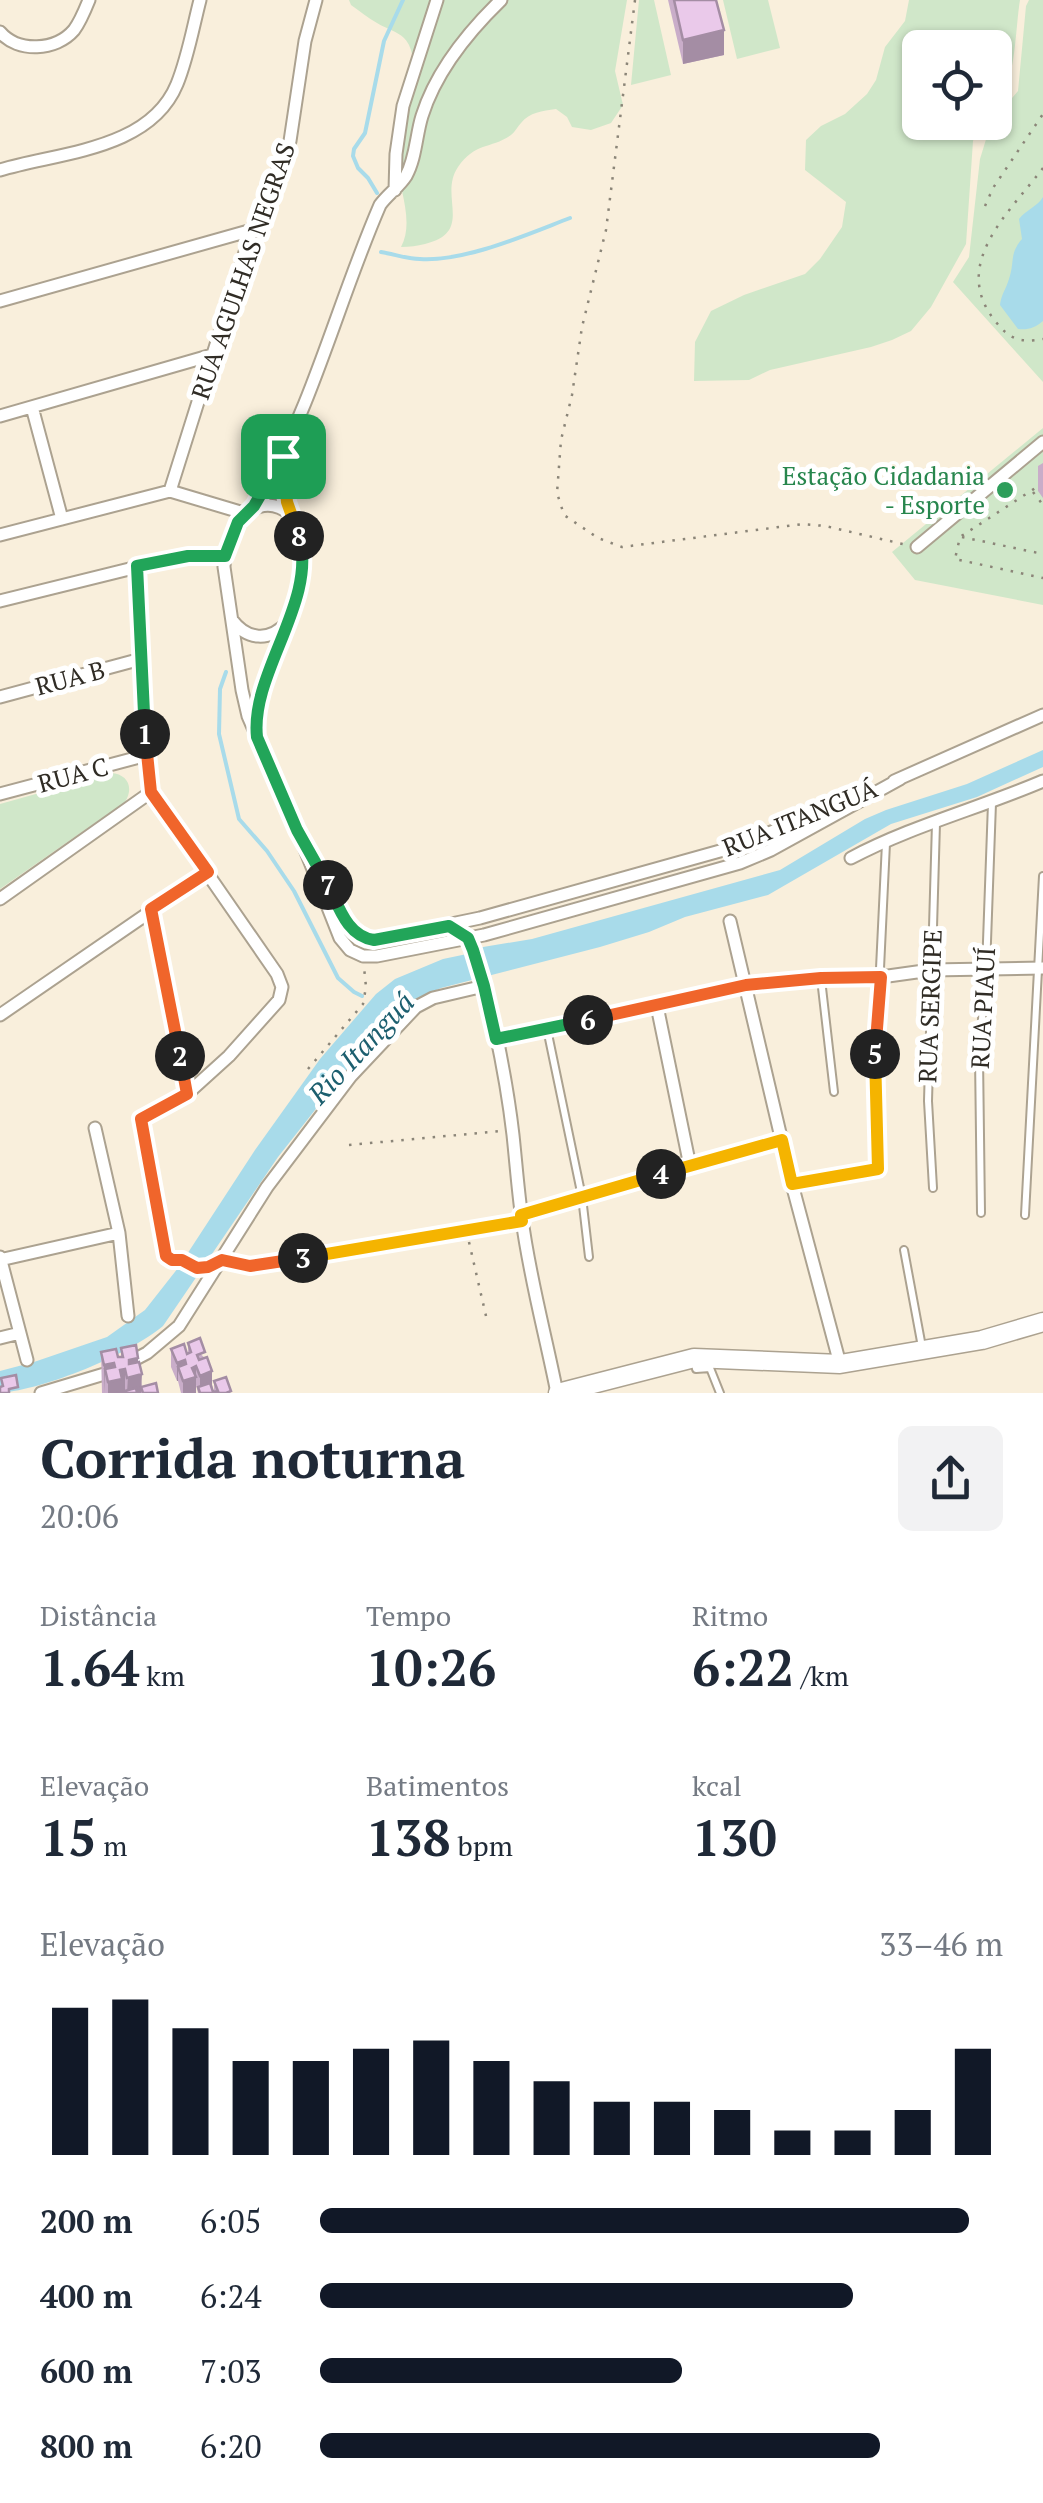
<!DOCTYPE html>
<html lang="pt">
<head>
<meta charset="utf-8">
<style>
	body { margin:0; font-family:"PT Serif",serif; background:#f2f2f3; color:#1f2937; height:100vh; display:flex; flex-direction:column; font-size:38px; white-space:nowrap }
	* { box-sizing:border-box; margin:0 }
	p { font-size:32px; color:#747a83 }
	.icon { flex:none; width:55px; height:55px; fill:none; stroke:currentColor; stroke-width:2; stroke-linecap:round; stroke-linejoin:round }
	.map { position:relative; height:1393px; overflow:hidden }
	.drawer { display:flex; flex-direction:column; background:#fff; flex:1 }
	.drawer>* { flex:none }
	.fabs { position:absolute; left:902px; top:30px; display:grid; gap:20px }
	.fabs a { display:grid; place-items:center; width:110px; height:110px; border-radius:15px; background:#fff; box-shadow:0 2px 8px #0004; font-size:50px }
	.pin { position:absolute; display:grid; place-items:center; width:85px; height:85px; color:#fff; margin:-42px; border-radius:20px; box-shadow:0 5px 15px #0006 }
	.km { position:absolute; width:50px; height:50px; margin:-25px; border-radius:50%; background:#222; color:#fff; font-size:28px; line-height:50px; text-align:center }
	.round { display:grid; place-items:center; flex:none; width:105px; height:105px; border-radius:15px; background:#f2f2f3 }
	.overview { display:flex; align-items:center; justify-content:space-between; height:170px; padding:0 40px }
	h1 { font-size:55px; font-weight:600; line-height:75px }
	.figures { display:grid; grid-template-columns:repeat(3,1fr); gap:15px; height:170px; padding:10px 40px }
	.figures div { display:grid; align-content:center }
	.figures b { font-size:50px; font-weight:600 }
	.figures small { font-size:28px; font-weight:400 }
	.figures p { font-size:28px }
	.chart { height:280px; padding:20px 40px }
	.chart p { display:flex; justify-content:space-between }
	.chart svg { width:100%; height:180px; margin-top:10px; stroke:#111827; stroke-width:6 }
	ul { padding:0 40px; list-style:none; font-size:32px }
	li { display:grid; grid-template-columns:160px 120px 1fr; align-items:center; height:75px }
	li i { height:25px; border-radius:12px; background:#111827 }
	.map>svg:first-child { display:block }
	.green { fill:#d0e7c9 }
	.water { fill:#a8dbea }
	.lines { fill:none; stroke-linecap:round; stroke-linejoin:round }
	.stream { stroke:#a8dbea; stroke-width:4 }
	.lane-casing { stroke:#aca290; stroke-width:10 }
	.street-casing { stroke:#aca290; stroke-width:15 }
	.secondary-casing { stroke:#aca290; stroke-width:21 }
	.path { stroke:#8b8578; stroke-width:2.5; stroke-dasharray:2.5 8; stroke-linecap:butt }
	.lane { stroke:#fff; stroke-width:6 }
	.street { stroke:#fff; stroke-width:11 }
	.secondary { stroke:#fff; stroke-width:18 }
	.wall { fill:#c9adc9 }
	.shaded-wall { fill:#a48da4 }
	.building { fill:#eac9ea; stroke:#a48da4; stroke-width:2.5 }
	.split-1-casing { stroke:#fff; stroke-width:20 }
	.split-2-casing { stroke:#fff; stroke-width:20 }
	.split-3-casing { stroke:#fff; stroke-width:20 }
	.split-4-casing { stroke:#fff; stroke-width:20 }
	.split-5-casing { stroke:#fff; stroke-width:20 }
	.split-6-casing { stroke:#fff; stroke-width:20 }
	.split-7-casing { stroke:#fff; stroke-width:20 }
	.split-8-casing { stroke:#fff; stroke-width:20 }
	.split-9-casing { stroke:#fff; stroke-width:20 }
	.split-1 { stroke:#22a559; stroke-width:12 }
	.split-2 { stroke:#f0652b; stroke-width:12 }
	.split-3 { stroke:#f0652b; stroke-width:12 }
	.split-4 { stroke:#f5b400; stroke-width:12 }
	.split-5 { stroke:#f5b400; stroke-width:12 }
	.split-6 { stroke:#f0652b; stroke-width:12 }
	.split-7 { stroke:#22a559; stroke-width:12 }
	.split-8 { stroke:#22a559; stroke-width:12 }
	.split-9 { stroke:#f5b400; stroke-width:12 }
	.leisure-dot { fill:#2e9e5b; stroke:#fff; stroke-width:4 }
	.labels { text-anchor:middle; stroke-width:10; stroke-linejoin:round; paint-order:stroke }
	.street-label { font-size:25px; fill:#302c25; stroke:#fff }
	.leisure-label { font-size:25px; fill:#27864d; stroke:#fff; text-anchor:end }
	.water-label { font-size:28px; font-style:italic; fill:#1c5f6f; stroke:#fff }
</style>
</head>
<body>
<div class="map">
<svg width="1043" height="1393" viewBox="0 0 1043 1393">
	<rect width="100%" height="100%" fill="#f9efdc"/>
	<path class="green" d="M349,0H627L615,71L623,105L611,123L591,130L572,127L567,117L556,109C542,111 530,112 521,123C517,127 515,132 511,135C491,149 475,142 458,167C438,196 475,232 425,244C417,246 410,247 401,247C415,221 398,188 398,162C397,130 423,73 409,45C403,32 388,30 377,23C368,18 360,11 351,5Z
		M639,0H654L671,75L631,85Z
		M723,0H768L780,48L737,59Z
		M909,0H1020C1015,30 1016,86 995,108V48H920V122L980,123L973,141L966,244L931,307L911,331L892,340L871,347L770,370L749,380L694,381L695,342L711,311L744,295L805,274L820,259L842,227L846,202L805,170L806,140L821,126L845,114L867,94L876,80L885,47L905,21Z
		M1029,0H1043V382L953,282L969,257L980,159L991,123L995,122V118L1018,91L1026,6Z
		M1043,428V605L915,580L892,552Z
		M111,773C128,774 134,788 125,802L0,889V804Z"/>
	<path class="water" d="M1043,197V321C1035,328 1028,330 1018,329L1000,305C1001,295 1006,289 1009,279C1015,261 1009,254 1022,239L1019,219C1026,210 1038,206 1043,197Z
		M1043,750V767L977,797L891,824L768,895L685,917L649,932L600,947L441,988L418,998L356,1058L278,1157L163,1326C128,1355 46,1389 0,1393V1371L34,1362L107,1337L145,1310L178,1268L255,1150L320,1059L376,994L395,979L443,959L467,954L483,947L532,939L780,870L865,819L886,810L967,784Z"/>
	<g class="lines">
		<path class="stream" d="M377,193L368,178L358,168L353,156L354,149L365,133L384,41L403,0
			M381,252C394,254 407,259 420,259C465,262 528,234 570,218
			M226,672L220,689L219,734L239,819L267,851L294,891L338,978L354,992L362,996"/>
		<g class="lane-casing">
			<path id="lane" d="M821,979L834,1092
				M547,1029L582,1197L589,1257
				M497,1039L656,1006
				M794,1184L878,1169L875,1073L886,843
				M933,1188L928,1101L936,823
				M981,1213L979,1057L986,969L992,803
				M522,1215L690,1166
				M1025,1215L1043,876
				M904,1250L922,1347
				M223,1260L250,1265L265,1264L521,1221
				M694,1359L696,1369L710,1368L720,1393"/>
		</g>
		<g class="street-casing">
			<path id="street" d="M501,0C468,32 436,71 422,116C416,135 416,158 406,176C399,187 388,194 380,205C340,297 314,400 265,488C249,517 225,530 224,567L242,690L248,716L297,829L340,938L350,950L363,956H377L484,935L740,863L771,850L900,779
				M0,32C18,53 56,51 74,30C80,22 85,10 89,0
				M0,170C60,152 150,150 177,84C188,57 193,27 200,0
				M395,190L396,154L403,106L437,0
				M0,301L252,230
				M32,407L62,519
				M0,416L212,355
				M170,491L247,514
				M251,510C265,502 278,504 290,514
				M0,535L170,491L252,230L290,141L305,41L316,0
				M917,547L1043,442
				M137,566L141,659L151,792L277,974L282,987L279,1000L229,1056L187,1094L141,1119L166,1256C171,1259 177,1258 182,1260C205,1266 195,1273 222,1260
				M0,601L178,557L225,556
				M232,620C247,640 269,642 287,623
				M0,697L141,659
				M256,728L259,702L291,615L303,563L302,544L287,502L283,462
				M894,781L1043,715
				M0,794L147,755
				M851,858C911,826 980,808 1043,781
				M321,873L352,930L363,938L374,940L480,918L720,851L750,841L863,793
				M0,899L151,792
				M151,909L187,1094
				M730,921L792,1184L840,1364
				M462,935C486,953 509,1100 513,1135C516,1163 518,1191 522,1219C529,1275 546,1337 557,1393
				M0,1015L208,872
				M95,1128L119,1233L128,1316
				M782,1140L690,1166L657,1006L746,985L821,978L881,977L931,970L1043,968
				M0,1257L27,1360
				M0,1260L119,1233
				M0,1338L20,1333
				M41,1393L111,1372L147,1353L179,1326L267,1187L351,1076L416,1007L433,998L484,986"/>
		</g>
		<g class="secondary-casing">
			<path id="secondary" d="M558,1393L694,1358L840,1364L982,1340L1043,1322"/>
		</g>
		<path class="path" d="M635,0L606,230L582,327L572,395L561,440L557,493L564,515L598,538L622,547L803,524L825,526L907,545
			M1043,168C1009,213 949,265 996,322C1010,340 1021,343 1043,339
			M985,206L993,188L1043,114
			M1043,483L960,537L955,559L1043,578
			M1033,492L1043,505
			M962,537L1043,554
			M308,1069L363,1004L366,987L364,967
			M349,1145L501,1131
			M469,1242L486,1316"/>
		<use href="#lane" class="lane"/>
		<use href="#street" class="street"/>
		<use href="#secondary" class="secondary"/>
	</g>
	<path class="wall" d="M668,0H716L724,55L683,64Z
		M1043,463V498L1038,491V466Z
		M188,1343L205,1358L214,1392V1381L231,1393H198L196,1385V1393H181L178,1381H177L171,1367V1349L188,1353Z
		M121,1348L138,1362L142,1387L158,1393H102L101,1352L118,1357H121Z"/>
	<path class="shaded-wall" d="M724,30V55L683,64V40Z
		M138,1358V1375L142,1374L141,1393H127L129,1360Z
		M185,1360V1378L178,1367V1381H177V1363Z
		M114,1363V1380L120,1370L125,1369V1393H108V1382L105,1369L104,1393V1365Z
		M196,1366V1393H183V1381L192,1368Z
		M212,1371V1390L200,1393V1376Z"/>
	<path class="building" d="M674,0H716L724,30L683,40Z
		M200,1338L205,1352L197,1355L199,1360L207,1357L212,1371L200,1376L196,1366L192,1368L196,1377L183,1381L178,1367L186,1364L185,1360L177,1363L171,1349L184,1344L187,1354L191,1352L188,1343Z
		M136,1345L138,1358L129,1360V1364L139,1362L142,1374L127,1378L125,1369L120,1370L122,1379L108,1382L105,1369L115,1367L114,1363L104,1365L101,1352L116,1349L118,1357H123L121,1348Z
		M16,1375L18,1387L9,1389V1393H0V1387L3,1386L1,1378Z
		M226,1377L231,1391L226,1393H200L198,1387L210,1383L213,1392L218,1391L214,1381Z
		M156,1383L158,1393H143L141,1387Z
		M136,1388L137,1393H117Z"/>
	<g class="lines">
		<g class="split-1-casing">
			<path id="split-1" d="M145,734L137,566L188,556H225L238,522L254,506L283,456"/>
		</g>
		<g class="split-2-casing">
			<path id="split-2" d="M145,734L151,792L208,872L151,909L180,1056"/>
		</g>
		<g class="split-3-casing">
			<path id="split-3" d="M180,1056L187,1094L141,1119L166,1256L172,1260H182L197,1268L208,1267L222,1260L250,1266L303,1258"/>
		</g>
		<g class="split-4-casing">
			<path id="split-4" d="M303,1258L522,1221L521,1215L661,1174"/>
		</g>
		<g class="split-5-casing">
			<path id="split-5" d="M661,1174L782,1140L792,1184L878,1169L875,1054"/>
		</g>
		<g class="split-6-casing">
			<path id="split-6" d="M588,1020L746,985L821,978L881,977L875,1054"/>
		</g>
		<g class="split-7-casing">
			<path id="split-7" d="M328,885C339,907 347,936 374,940L449,926L468,938L473,950L484,986L496,1039L588,1020"/>
		</g>
		<g class="split-8-casing">
			<path id="split-8" d="M299,536C318,601 250,673 257,737L297,830L328,885"/>
		</g>
		<g class="split-9-casing">
			<path id="split-9" d="M283,456L287,502L299,536"/>
		</g>
		<use href="#split-1" class="split-1"/>
		<use href="#split-2" class="split-2"/>
		<use href="#split-3" class="split-3"/>
		<use href="#split-4" class="split-4"/>
		<use href="#split-5" class="split-5"/>
		<use href="#split-6" class="split-6"/>
		<use href="#split-7" class="split-7"/>
		<use href="#split-8" class="split-8"/>
		<use href="#split-9" class="split-9"/>
	</g>
	<circle class="leisure-dot" cx="1005" cy="490" r="10"/>
	<g class="labels">
		<g class="street-label">
			<text transform="translate(243 271) rotate(-71)" y="9">RUA AGULHAS NEGRAS</text>
			<text transform="translate(70 678) rotate(-15)" y="9">RUA B</text>
			<text transform="translate(73 775) rotate(-15)" y="9">RUA C</text>
			<text transform="translate(800 818) rotate(-22)" y="9">RUA ITANGUÁ</text>
			<text transform="translate(930 1006) rotate(-88)" y="9">RUA SERGIPE</text>
			<text transform="translate(983 1008) rotate(-87)" y="9">RUA PIAUÍ</text>
		</g>
		<g class="leisure-label">
			<text x="985" y="485">Estação Cidadania<tspan x="985" dy="29">- Esporte</tspan></text>
		</g>
		<g class="water-label">
			<text transform="translate(361 1048) rotate(-47)" y="10">Rio Itanguá</text>
		</g>
	</g>
</svg>
<div class="fabs">
<a><svg class="icon" aria-label="locate" viewBox="0 0 24 24"><circle cx="12" cy="12" r="6"/><path d="M12 2v4M12 18v4M2 12h4M18 12h4"/></svg></a>
</div>
<div class="pin" style="left:283px;top:456px;background:#1e9e55"><svg class="icon" aria-label="arrive" viewBox="0 0 24 24"><path d="M6 21V4h12l-3 4 3 4H6"/></svg></div>
<b class="km" style="left:145px;top:734px">1</b>
<b class="km" style="left:180px;top:1056px">2</b>
<b class="km" style="left:303px;top:1258px">3</b>
<b class="km" style="left:661px;top:1174px">4</b>
<b class="km" style="left:875px;top:1054px">5</b>
<b class="km" style="left:588px;top:1020px">6</b>
<b class="km" style="left:328px;top:885px">7</b>
<b class="km" style="left:299px;top:536px">8</b>
</div>
<section class="drawer">
<div class="overview"><div><h1>Corrida noturna</h1><p>20:06</p></div><a class="round"><svg class="icon" aria-label="share" viewBox="0 0 24 24"><path d="M12 15V3M7 8l5-5 5 5M5 13v7h14v-7"/></svg></a></div>
<div class="figures">
<div><p>Distância</p><b>1.64<small> km</small></b></div>
<div><p>Tempo</p><b>10:26</b></div>
<div><p>Ritmo</p><b>6:22<small> /km</small></b></div>
</div>
<div class="figures">
<div><p>Elevação</p><b>15<small> m</small></b></div>
<div><p>Batimentos</p><b>138<small> bpm</small></b></div>
<div><p>kcal</p><b>130</b></div>
</div>
<div class="chart"><p><span>Elevação</span>33–46 m</p>
<svg viewBox="0 0 160 44" preserveAspectRatio="none"><path d="M5 44V8M15 44V6M25 44V13M35 44V21M45 44V21M55 44V18M65 44V16M75 44V21M85 44V26M95 44V31M105 44V31M115 44V33M125 44V38M135 44V38M145 44V33M155 44V18"/></svg>
</div>
<ul>
<li><b>200 m</b>6:05<i style="width:95%"></i></li>
<li><b>400 m</b>6:24<i style="width:78%"></i></li>
<li><b>600 m</b>7:03<i style="width:53%"></i></li>
<li><b>800 m</b>6:20<i style="width:82%"></i></li>
</ul>
</section>
</body>
</html>
